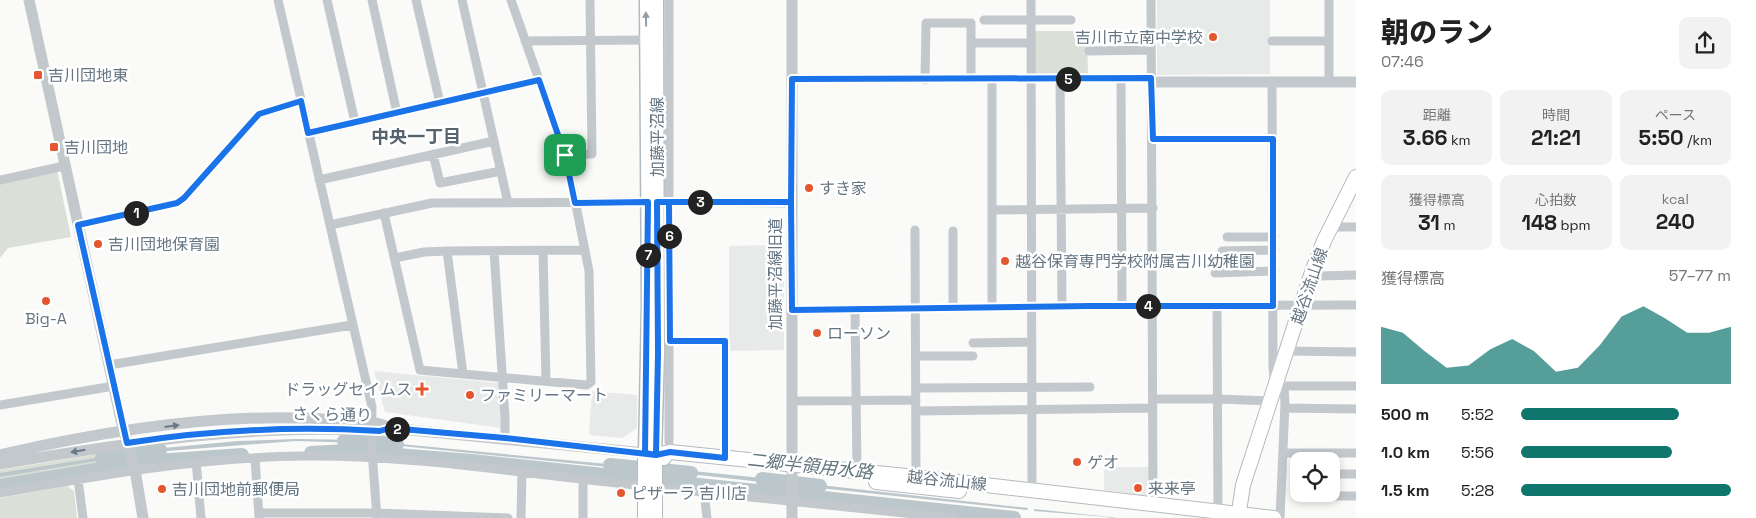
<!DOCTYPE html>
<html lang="ja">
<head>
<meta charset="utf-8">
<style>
	body { margin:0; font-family:"Space Grotesk","Noto Sans JP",sans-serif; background:#f2f2f2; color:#222; height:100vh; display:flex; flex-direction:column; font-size:19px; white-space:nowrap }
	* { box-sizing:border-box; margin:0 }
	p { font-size:16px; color:#767676 }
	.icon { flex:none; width:28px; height:28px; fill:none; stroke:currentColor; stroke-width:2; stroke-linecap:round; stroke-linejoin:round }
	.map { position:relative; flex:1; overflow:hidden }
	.details { display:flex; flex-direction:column; background:#fff; width:400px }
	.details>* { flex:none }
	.tools { position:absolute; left:1290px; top:452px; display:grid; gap:10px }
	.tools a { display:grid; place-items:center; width:50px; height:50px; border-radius:10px; background:#fff; box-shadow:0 2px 8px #0003; font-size:25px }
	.pin { position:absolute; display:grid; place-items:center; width:42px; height:42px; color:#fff; margin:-21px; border-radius:10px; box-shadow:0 2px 8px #0006 }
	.km { position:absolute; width:25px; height:25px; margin:-12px; border-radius:50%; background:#222; color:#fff; font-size:14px; line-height:25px; text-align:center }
	.round { display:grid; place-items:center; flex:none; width:52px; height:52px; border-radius:10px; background:#f2f2f2 }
	.summary { display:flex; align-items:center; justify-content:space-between; height:85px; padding:0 25px }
	h1 { font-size:28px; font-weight:800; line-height:38px }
	.metrics { display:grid; grid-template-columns:repeat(3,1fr); gap:8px; height:85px; padding:5px 25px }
	.metrics div { display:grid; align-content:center; border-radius:10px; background:#f2f2f2; text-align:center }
	.metrics b { font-size:21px; font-weight:800 }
	.metrics small { font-size:14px; font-weight:400 }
	.metrics p { font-size:14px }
	.chart { height:140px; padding:10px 25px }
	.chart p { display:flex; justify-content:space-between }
	.chart svg { width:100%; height:90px; margin-top:5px; fill:#0f766e; opacity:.7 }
	ul { padding:0 25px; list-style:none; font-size:16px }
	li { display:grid; grid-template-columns:80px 60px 1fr; align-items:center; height:38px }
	li i { height:12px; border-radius:6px; background:#0f766e }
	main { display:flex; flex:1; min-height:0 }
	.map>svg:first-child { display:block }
	.built { fill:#e8e9e9 }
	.green { fill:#dadfd7 }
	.water { fill:#bbc7cb }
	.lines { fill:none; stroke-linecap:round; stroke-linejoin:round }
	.river { stroke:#bbc7cb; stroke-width:14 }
	.secondary-casing { stroke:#b3babf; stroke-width:15 }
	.primary-casing { stroke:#b5babe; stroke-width:16 }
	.minor { stroke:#c3c8cc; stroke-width:9 }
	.tertiary { stroke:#c3c8cc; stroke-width:11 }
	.secondary { stroke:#fff; stroke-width:12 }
	.primary { stroke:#fff; stroke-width:14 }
	.oneway { fill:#939fa8 }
	.oneway2 { fill:#6a7a87 }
	.route-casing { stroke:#fff; stroke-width:10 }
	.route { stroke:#1a73e8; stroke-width:6 }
	.poi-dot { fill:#e4572e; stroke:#fff; stroke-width:2 }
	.labels { text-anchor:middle; stroke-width:5; stroke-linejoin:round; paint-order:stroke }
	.poi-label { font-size:16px; fill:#657683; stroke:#fff; text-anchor:start }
	.street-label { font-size:16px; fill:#657683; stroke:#fff }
	.neighbourhood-label { font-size:18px; font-weight:bold; fill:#57646e; stroke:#fff }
	.water-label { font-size:18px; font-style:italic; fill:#60757c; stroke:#fff }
</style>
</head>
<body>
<main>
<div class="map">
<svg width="1356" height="518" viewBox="0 0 1356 518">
	<rect width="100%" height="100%" fill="#fafaf8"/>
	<path class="built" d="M1157,0H1270V74L1157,75Z
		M784,245V350L729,351V246Z
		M374,371L498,383L501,428L385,412Z
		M592,391L637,395V428L622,438L589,435Z
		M1104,467H1149L1150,496L1104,490Z"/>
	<path class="green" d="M1033,31H1087L1088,76L1035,75Z
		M57,170L71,237L8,248L0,258V182Z
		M122,450L127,469L0,490V470Z
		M67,486L74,491L77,518H0V498Z"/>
	<path class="water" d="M297,439L362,440V443L296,441L142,453V450L238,441Z
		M380,442L628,466L629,469L381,444Z
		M120,454L121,457L0,477V473Z
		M673,469L781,480V484L671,472Z
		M802,483L1028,508L1027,510L801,486Z
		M1034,509L1120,518L1034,511Z"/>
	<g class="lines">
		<path class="river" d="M344,441L397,444
			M311,453L346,451L472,461L1014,518
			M102,458L160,450
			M610,465L691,473
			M762,479L820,486
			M0,486L142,462L242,455"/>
		<g class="secondary-casing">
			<path id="secondary" d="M645,453L648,305L646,0
				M655,455L658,353L657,0"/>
		</g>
		<g class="primary-casing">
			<path id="primary" d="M655,455L670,452L916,477L1274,518
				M876,482L959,491
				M645,518V453L664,458
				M655,518V455
				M1238,518L1243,485L1312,272L1324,241L1356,177"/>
		</g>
		<path class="minor" d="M278,0L372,407L371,438L377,518
			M327,0L355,122
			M372,0L397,113
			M416,0L440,103
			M462,0L508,203
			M669,0V442
			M1031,0L1032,490
			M1151,0L1153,505
			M1329,0V82
			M984,20H1071
			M525,41L647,40
			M1272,41H1329
			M971,43H1031
			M1089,51L1151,50
			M1121,78L1122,306
			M792,79L1151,78
			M1060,79L1062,306
			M925,80L926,23H971V79
			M1272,82L1273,368L1274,379L1284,386L1285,403L1280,518
			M308,133L539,80
			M1153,139H1273
			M433,154L440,183L501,171
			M565,155L592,154L590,0
			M0,180L64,166
			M319,180L494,141
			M664,202L791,203
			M992,210L1153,208
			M384,213L420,370L463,374L447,251L424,252L395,258
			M78,225L177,203L184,198L259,114L301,101
			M330,225L432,203L648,202
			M1330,227H1356
			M915,230L916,477
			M953,231V307
			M1227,237H1274
			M447,251L585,250
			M494,251L505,418V438
			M543,251L546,381
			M1222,251L1274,250
			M1312,272L1321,276L1356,275
			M1215,273L1274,271
			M1217,306L1218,512
			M992,307V79
			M855,309L857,471
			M792,310L1090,306L1356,305
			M670,341H725V458
			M973,343L1031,342
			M1287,351L1356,352
			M916,356H973
			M109,365L352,325
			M463,374L587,385L591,382L589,271L573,190L556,128L511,0
			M1284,386H1356
			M916,388L1090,387
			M1153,399H1218L1271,401
			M792,401L916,400
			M0,405L114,386
			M1285,408L1356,409
			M916,411L1153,408
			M1283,453H1356
			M255,458L259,517
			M196,461L201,518
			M1331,474H1356
			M78,479L83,518
			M583,480V518
			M655,487L952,518
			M704,492L707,518
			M0,493C101,475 201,457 303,456C418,455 531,475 645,486
			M1331,496H1356
			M259,513H377L508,518
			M521,518L522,472"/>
		<path class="tertiary" d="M29,0L121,420L135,470L143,518
			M792,0V518
			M1152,82H1356
			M0,455C107,430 229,411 339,420C356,421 375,420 390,428
			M0,464C126,443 252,423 380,431L390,428L645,453"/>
		<use href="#secondary" class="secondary"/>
		<use href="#primary" class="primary"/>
	</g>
	<defs><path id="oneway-solid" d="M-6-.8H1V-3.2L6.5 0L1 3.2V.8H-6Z" transform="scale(1.25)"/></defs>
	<use class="oneway" href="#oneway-solid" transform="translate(646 19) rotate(-91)"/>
	<g class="oneway2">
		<use href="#oneway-solid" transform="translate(172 426) rotate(-7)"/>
		<use href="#oneway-solid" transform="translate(78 451) rotate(170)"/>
	</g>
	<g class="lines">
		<g class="route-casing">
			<path id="route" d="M565,155L539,80L308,133L301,101L259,114L184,198L177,203L78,225L127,443C210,430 296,426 380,431L390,428L505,438L656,455L658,353L657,202H791L792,310L1090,306H1273V139H1153L1151,78L792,79L791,202H669L670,341H725V458L670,452L656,455L645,453L648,202L575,203L565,155"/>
		</g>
		<use href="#route" class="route"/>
	</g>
	<g class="poi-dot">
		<circle cx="1213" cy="37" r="5"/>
		<rect x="33" y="70" width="10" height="10" rx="2.5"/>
		<rect x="49" y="142" width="10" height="10" rx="2.5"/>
		<circle cx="809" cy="188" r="5"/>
		<circle cx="98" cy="244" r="5"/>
		<circle cx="1005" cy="261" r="5"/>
		<circle cx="46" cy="301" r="5"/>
		<circle cx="817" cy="333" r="5"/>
		<path d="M419.5 381.5h5v5h5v5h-5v5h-5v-5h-5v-5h5z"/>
		<circle cx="470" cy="395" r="5"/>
		<circle cx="1077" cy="462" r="5"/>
		<circle cx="1138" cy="488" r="5"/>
		<circle cx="162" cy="489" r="5"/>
		<circle cx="621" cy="493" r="5"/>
	</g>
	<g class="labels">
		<g class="poi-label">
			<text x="1203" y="43" text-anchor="end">吉川市立南中学校</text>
			<text x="48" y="81">吉川団地東</text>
			<text x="64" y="153">吉川団地</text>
			<text x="819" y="194">すき家</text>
			<text x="108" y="250">吉川団地保育園</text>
			<text x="1015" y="267">越谷保育専門学校附属吉川幼稚園</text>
			<text x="46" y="324" text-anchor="middle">Big-A</text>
			<text x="827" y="339">ローソン</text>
			<text x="412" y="395" text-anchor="end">ドラッグセイムス</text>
			<text x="480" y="401">ファミリーマート</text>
			<text x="1087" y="468">ゲオ</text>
			<text x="1148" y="494">来来亭</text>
			<text x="172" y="495">吉川団地前郵便局</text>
			<text x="631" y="499">ピザーラ 吉川店</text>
		</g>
		<g class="street-label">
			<text transform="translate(657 137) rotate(-90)" y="6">加藤平沼線</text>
			<text transform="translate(775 274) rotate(-90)" y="6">加藤平沼線旧道</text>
			<text transform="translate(1309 286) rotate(-71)" y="6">越谷流山線</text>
			<text transform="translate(332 414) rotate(1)" y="6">さくら通り</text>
			<text transform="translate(947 480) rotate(6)" y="6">越谷流山線</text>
		</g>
		<g class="neighbourhood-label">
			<text x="416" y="143">中央一丁目</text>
		</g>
		<g class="water-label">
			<text transform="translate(810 466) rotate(6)" y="6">二郷半領用水路</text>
		</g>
	</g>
</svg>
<div class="tools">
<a><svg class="icon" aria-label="locate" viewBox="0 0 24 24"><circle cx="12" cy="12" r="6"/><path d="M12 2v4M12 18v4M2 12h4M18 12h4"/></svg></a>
</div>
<div class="pin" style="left:565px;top:155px;background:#1e9e55"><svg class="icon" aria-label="arrive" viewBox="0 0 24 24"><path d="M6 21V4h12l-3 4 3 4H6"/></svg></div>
<b class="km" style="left:136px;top:213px">1</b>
<b class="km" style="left:397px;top:429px">2</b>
<b class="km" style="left:700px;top:202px">3</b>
<b class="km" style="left:1148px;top:306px">4</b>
<b class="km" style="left:1068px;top:79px">5</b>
<b class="km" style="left:669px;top:236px">6</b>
<b class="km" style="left:648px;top:255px">7</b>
</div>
<section class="details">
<div class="summary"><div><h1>朝のラン</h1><p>07:46</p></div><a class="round"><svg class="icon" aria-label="share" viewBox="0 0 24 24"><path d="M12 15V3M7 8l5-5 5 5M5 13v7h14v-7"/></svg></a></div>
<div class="metrics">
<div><p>距離</p><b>3.66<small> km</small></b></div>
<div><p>時間</p><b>21:21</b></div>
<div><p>ペース</p><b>5:50<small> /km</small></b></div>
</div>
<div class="metrics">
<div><p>獲得標高</p><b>31<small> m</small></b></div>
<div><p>心拍数</p><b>148<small> bpm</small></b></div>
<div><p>kcal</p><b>240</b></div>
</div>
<div class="chart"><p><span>獲得標高</span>57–77 m</p>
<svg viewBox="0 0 160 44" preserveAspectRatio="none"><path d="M0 44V16L10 19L20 28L30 36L40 35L50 27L60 22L70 28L80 38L90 36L100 25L110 11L120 6L130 12L140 19L150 19L160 16V44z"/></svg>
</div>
<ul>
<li><b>500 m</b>5:52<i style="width:75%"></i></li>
<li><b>1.0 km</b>5:56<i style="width:72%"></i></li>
<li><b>1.5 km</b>5:28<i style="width:100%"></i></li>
</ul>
</section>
</main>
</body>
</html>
